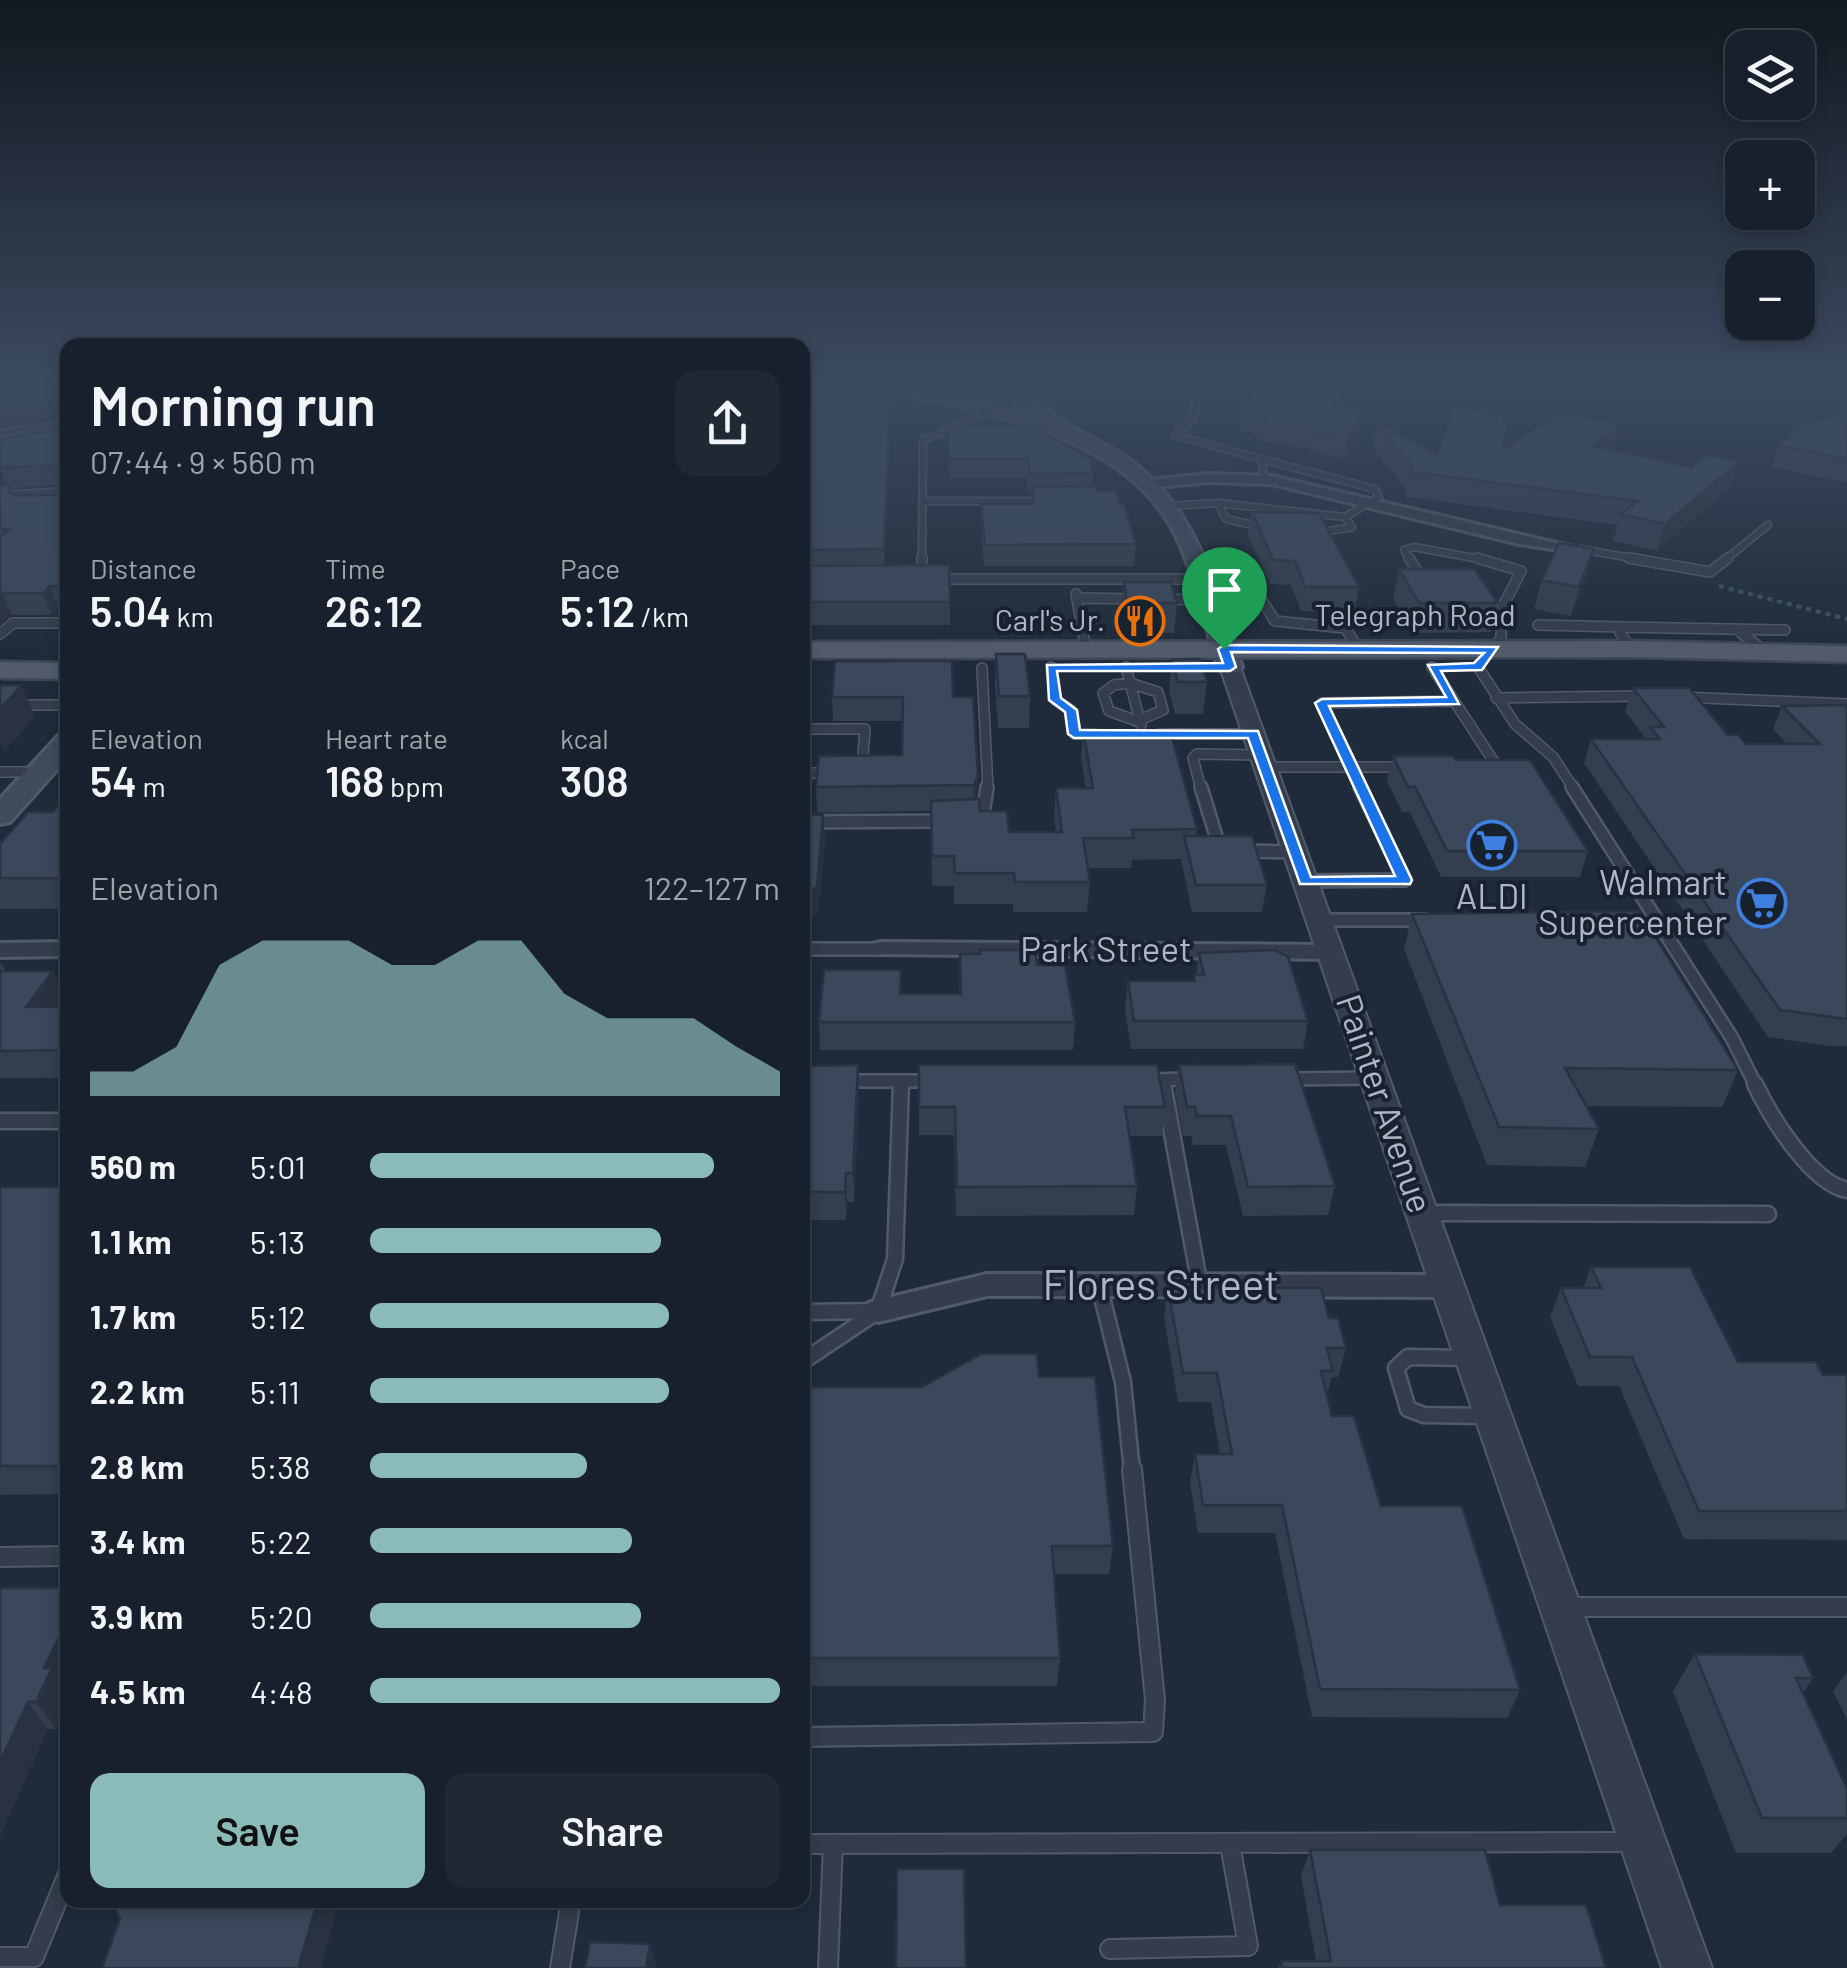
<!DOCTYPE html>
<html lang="en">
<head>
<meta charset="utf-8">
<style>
	body { margin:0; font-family:Barlow,sans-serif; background:#202834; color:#f1f3f6; height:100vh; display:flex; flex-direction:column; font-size:38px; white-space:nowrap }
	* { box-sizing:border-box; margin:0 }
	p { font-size:32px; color:#9ea3a9 }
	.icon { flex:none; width:55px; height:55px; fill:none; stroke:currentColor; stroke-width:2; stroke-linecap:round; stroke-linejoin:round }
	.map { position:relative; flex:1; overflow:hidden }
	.drawer { position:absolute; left:60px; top:338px; width:750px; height:1570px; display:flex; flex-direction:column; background:#17202c; border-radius:20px; box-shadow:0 5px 15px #0003,0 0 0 2px #363e48 }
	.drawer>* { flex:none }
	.buttons { position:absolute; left:1725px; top:30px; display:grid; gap:20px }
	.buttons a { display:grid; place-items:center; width:90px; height:90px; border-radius:20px; background:#17202c; box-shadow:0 5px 15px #0003,0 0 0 2px #363e48; font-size:50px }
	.pin { position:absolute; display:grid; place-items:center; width:85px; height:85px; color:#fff; margin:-102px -42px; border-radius:50% 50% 50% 0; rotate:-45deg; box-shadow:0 0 10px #0007 }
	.pin .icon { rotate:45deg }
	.round { display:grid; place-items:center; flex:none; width:105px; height:105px; border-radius:20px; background:#202834 }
	.summary { display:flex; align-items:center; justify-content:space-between; height:170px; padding:0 30px }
	h1 { font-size:55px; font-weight:600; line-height:75px }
	.figures { display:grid; grid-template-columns:repeat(3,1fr); gap:15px; height:170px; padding:10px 30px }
	.figures div { display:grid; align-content:center }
	.figures b { font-size:42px; font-weight:600 }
	.figures small { font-size:28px; font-weight:400 }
	.figures p { font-size:28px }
	.chart { height:280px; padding:20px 30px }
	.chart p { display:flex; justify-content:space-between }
	.chart svg { width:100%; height:180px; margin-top:10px; fill:#8bbbb9; opacity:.7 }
	.action { display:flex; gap:20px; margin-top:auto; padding:20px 30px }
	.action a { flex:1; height:115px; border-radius:20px; background:#8bbbb9; color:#111; font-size:40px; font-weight:600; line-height:115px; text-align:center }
	.action a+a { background:#202834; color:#f1f3f6 }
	ul { padding:0 30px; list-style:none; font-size:32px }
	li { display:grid; grid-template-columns:160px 120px 1fr; align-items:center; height:75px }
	li i { height:25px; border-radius:12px; background:#8bbbb9 }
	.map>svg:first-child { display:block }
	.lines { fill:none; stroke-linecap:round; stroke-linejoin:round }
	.service-far4-casing { stroke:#505a68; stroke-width:9 }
	.service-far3-casing { stroke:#505a68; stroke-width:12 }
	.service-far2-casing { stroke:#505a68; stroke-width:16 }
	.service-far1-casing { stroke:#505a68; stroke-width:19 }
	.service-casing { stroke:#505a68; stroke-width:22 }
	.minor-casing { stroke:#505a68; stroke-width:6 }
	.tertiary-casing { stroke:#505a68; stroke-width:4 }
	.secondary-casing { stroke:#505a68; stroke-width:6 }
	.primary-casing { stroke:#3c4654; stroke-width:5 }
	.path { stroke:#3c5456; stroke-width:4; stroke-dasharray:5 5; stroke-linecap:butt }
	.service-far4 { stroke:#333d4b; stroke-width:6 }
	.service-far3 { stroke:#333d4b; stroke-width:9 }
	.service-far2 { stroke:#333d4b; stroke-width:11 }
	.service-far1 { stroke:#333d4b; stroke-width:14 }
	.service { stroke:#333d4b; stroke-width:18 }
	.minor { fill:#333d4b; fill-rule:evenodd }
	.tertiary { fill:#333d4b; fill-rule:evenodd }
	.secondary { fill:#414b5e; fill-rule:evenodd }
	.primary { fill:#515b6b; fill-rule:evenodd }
	.wall { fill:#333e4e }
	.shaded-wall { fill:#293240 }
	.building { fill:#3b485b; stroke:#293240; stroke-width:2.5 }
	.route { fill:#1a73e8; stroke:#fff; stroke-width:2.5; fill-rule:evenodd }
	.labels { text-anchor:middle; stroke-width:8; stroke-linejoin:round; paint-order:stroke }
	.far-street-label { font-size:30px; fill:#adb7c7; stroke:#18222f }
	.far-poi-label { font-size:30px; fill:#adb7c7; stroke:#18222f; text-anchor:end }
	.poi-label { font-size:35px; fill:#adb7c7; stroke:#18222f; text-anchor:end }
	.street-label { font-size:35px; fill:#adb7c7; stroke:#18222f }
	.near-street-label { font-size:42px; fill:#adb7c7; stroke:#18222f }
</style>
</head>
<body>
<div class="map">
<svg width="1847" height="1968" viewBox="0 0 1847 1968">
	<rect width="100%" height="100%" fill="#1f2b3a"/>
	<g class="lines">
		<g class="service-far4-casing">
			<path id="service-far4" d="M1167,382L1185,389L1196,404L1194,417L1175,435
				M0,433L68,423
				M1175,435L1261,459
				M0,495L68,491
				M923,501H1044
				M1218,503L1226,519L1262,527
				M1168,506L1218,503L1345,517L1379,497L1375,489L1261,459L1265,480
				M1329,531L1352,527L1345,517
				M1580,549L1643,560
				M922,560L923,440L993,410
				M1410,560L1404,550L1414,547L1485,560
				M1725,560L1768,525"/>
		</g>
		<g class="service-far3-casing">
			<path id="service-far3" d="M1409,558L1422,579
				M1477,558L1521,571L1502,608L1501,638L1494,649
				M1629,558L1710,572L1728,558
				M922,579V558
				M938,579H1200
				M1076,594L1086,649
				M1205,594L1260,597L1275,621L1345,628L1359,649
				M1077,598L1137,599
				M1161,599L1207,600
				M1538,625L1622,627
				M1736,629L1763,650
				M0,634L13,623H68
				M1632,649L1620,633L1622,627L1785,630
				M1051,667L1055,700L1071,710L1075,734H1095
				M1126,667L1141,725
				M1432,667L1498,768H1494
				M1478,667L1515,724L1553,757L1574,789
				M982,668L988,789
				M1130,683L1158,692L1163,710L1137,721L1109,711L1103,693L1114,685Z
				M802,691L804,668
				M1681,697L1847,704
				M1496,698L1643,696
				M0,705H68
				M802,729H865L862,767
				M1159,734H1254
				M1265,767H1350L1322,703L1454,701
				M0,772H36
				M802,773H833
				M1201,789L1193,758L1197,754L1261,755
				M1361,789L1350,767H1405"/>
		</g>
		<g class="service-far2-casing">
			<path id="service-far2" d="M1201,787L1220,849
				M1572,787L1732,1038L1756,1086
				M976,819L983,814L987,787
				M802,822L943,821
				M1243,851L1294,852
				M1305,881L1405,880L1360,787
				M1319,920H1425
				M802,949H881
				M1287,1079L1373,1078
				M1147,1080L1188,1079
				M1162,1080L1163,1086
				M847,1081H933
				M901,1086V1081"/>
		</g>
		<g class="service-far1-casing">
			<path id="service-far1" d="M1163,1084L1200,1286
				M1755,1084C1770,1116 1811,1183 1847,1190
				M0,1121H68
				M1426,1213L1768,1214
				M1099,1285L1123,1382L1132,1471
				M802,1312L878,1311
				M1469,1358L1408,1357L1396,1368L1408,1409L1424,1415L1488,1416
				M802,1362L878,1311L895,1259L901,1084"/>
		</g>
		<g class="service-casing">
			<path id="service" d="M0,1557L68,1556
				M1570,1607H1847
				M802,1737L1153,1732L1155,1700L1132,1469
				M802,1844L1634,1842
				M1110,1949L1248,1946L1230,1844
				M0,1957H34L68,1874
				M560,1968L571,1900
				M828,1968L833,1844"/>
		</g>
		<g class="minor-casing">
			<path id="minor" d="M1766,382H1788L1847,393V399Z
				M1208,474L1272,476L1573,547L1566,551L1519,544L1272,484L1208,482L1149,488L1142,484L1149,480Z
				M68,942V956L0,957V943Z
				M881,942L1330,945L1341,952L1330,959L873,954L870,949L873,944Z
				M987,1274L1448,1275L1458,1278L1462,1286L1458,1294L1448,1297L987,1296L878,1322L868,1319L864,1311L868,1303L878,1300Z"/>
		</g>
		<g class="tertiary-casing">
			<path id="tertiary" d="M1053,382H1072L998,413L986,410Z
				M1230,661L1240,667L1712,1968H1662L1220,667Z"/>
		</g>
		<g class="secondary-casing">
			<path id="secondary" d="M875,382H902L1034,416L1030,412L1046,384H1058L1060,387L1048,411C1074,433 1107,442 1134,463C1200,514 1216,592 1242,667L1238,672H1222L1218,667C1203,620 1194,566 1169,523C1129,456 1048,429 977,410C950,403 895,397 875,382Z
				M68,733V757L10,822L0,824V799L59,735Z"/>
		</g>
		<g class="primary-casing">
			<path id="primary" d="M1632,641L1847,646V662L1632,657L802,658V642Z
				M0,662L68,663V679L0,678Z"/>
		</g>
		<path class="path" d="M1719,586L1847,619"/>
		<use href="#service-far4" class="service-far4"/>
		<use href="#service-far3" class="service-far3"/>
		<use href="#service-far2" class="service-far2"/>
		<use href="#service-far1" class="service-far1"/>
		<use href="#service" class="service"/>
		<use href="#minor" class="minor"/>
		<use href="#tertiary" class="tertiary"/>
		<use href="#secondary" class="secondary"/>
		<use href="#primary" class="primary"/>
	</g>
	<path class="wall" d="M0,382H68V416L0,426Z
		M802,382H892L884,565L950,602V625H802Z
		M958,382H1014L991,390Z
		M1098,382H1144L1143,392Z
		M1203,382H1329L1324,391L1342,394L1340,408L1362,411L1359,430L1345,458L1309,452V448L1260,442V438L1255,437V434L1238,429L1240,410L1252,393Z
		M1815,382H1847V388Z
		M1847,410V483L1771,467L1779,445L1819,423Z
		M1503,420L1502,450H1613L1731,487L1657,551L1613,541L1618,525L1407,497L1406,490L1372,446L1376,422L1437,455Z
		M68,424V484L10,488L12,493L16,495H68V608H58L51,615H12L0,624V486H8L0,469V439L64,428Z
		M948,426L1093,473L1092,486L1120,504L1136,544L1134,566H984L981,524V504H1031L1032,493L1029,494L1027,478H949Z
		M1252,512L1359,587L1354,612L1301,611L1291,585L1270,584L1248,535Z
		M1399,569L1498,603L1491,632L1413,633L1393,598Z
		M1586,577L1571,616L1534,609L1542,580Z
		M1124,582L1177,603L1174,633H1125L1121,611Z
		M996,654L1030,696L1029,728H998L995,685Z
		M1172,660L1207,682L1203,714H1175L1169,691Z
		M1633,688L1746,744H1787L1773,729L1782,706L1847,705V1046H1829L1768,1037L1584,763L1591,739H1646L1625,711Z
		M832,697H953L980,811L1009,832H1056L1054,817L1056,788H1086L1081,759L1083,730L1197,829L1196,836L1267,885L1262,912H1192L1181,859L1132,860L1131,868H1088L1090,882L1087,912H1013V904H954V886H932L931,811L817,813L816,787L902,755L903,721H833Z
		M1393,756L1456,760L1588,851L1580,877H1441L1410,812H1402L1387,781Z
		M68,794V909H0V844L53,812Z
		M802,815H823L825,841L818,914L809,919H802Z
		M1412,914L1738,1070L1722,1107L1586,1106L1599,1129L1585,1167L1487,1165L1404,949Z
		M1199,953L1308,1021L1303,1049H1131L1125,1009L1128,981H1193L1194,975H1196Z
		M960,954L1037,965L1075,1022L1073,1050H820L819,1022L901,994H959Z
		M0,963L7,971H53L65,999L59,1007H68V1078H0Z
		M919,1065L1165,1107L1162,1136H1130L1137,1186L1134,1215L956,1216L954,1135H919Z
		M1179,1065L1335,1186L1328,1215L1243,1216L1226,1145H1193L1191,1136H1183L1175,1093Z
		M802,1066L859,1093L854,1202H847L846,1220H802Z
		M0,1187H68V1494L0,1495Z
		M1591,1267L1738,1362L1823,1375H1847V1540L1684,1539L1619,1386H1578L1550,1317L1561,1288H1583Z
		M1168,1288L1329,1318L1346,1348L1338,1377H1332L1327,1395L1332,1416L1381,1506L1520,1690L1507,1718L1312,1717L1275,1533H1198L1190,1483L1195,1454H1220L1211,1402H1178L1164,1317Z
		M1039,1377L1113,1546L1109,1574H1054L1060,1658L1057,1686H802V1387H922Z
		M0,1588H68V1686L56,1729H48L0,1836Z
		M1695,1654L1813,1678L1803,1693L1847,1789V1834L1831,1853H1736L1673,1691Z
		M1847,1672V1720L1833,1691Z
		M1310,1850L1500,1905L1606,1968H1278L1281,1961H1316L1301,1876Z"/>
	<path class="shaded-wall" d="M0,382H62L67,396L61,398L67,416L0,426Z
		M892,382V394L884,571V549Z
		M991,382H1014L991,390Z
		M1323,382H1329L1316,409L1319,391Z
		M1362,411L1359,430L1345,458L1348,438Z
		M1620,426L1614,450L1592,446Z
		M1739,462L1731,487L1657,551L1665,524Z
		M1594,549L1586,577L1571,616L1579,587Z
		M50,586L58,608L51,615L43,593Z
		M3,593L12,615L0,624V595Z
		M22,685L35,717L4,752L0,742V709Z
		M978,776L977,801L973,810L974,785Z
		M823,815L825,841L818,914L809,919L807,893Z
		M53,971L65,999L39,1035L26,1007Z
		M858,1065L859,1093L854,1202L853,1173Z
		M846,1173L847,1202L846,1220L845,1192Z
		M68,1618V1686L66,1689L68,1703L56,1729L36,1702L44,1668Z
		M28,1702L48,1729L0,1836V1762Z
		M318,1900H339L321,1968H298Z
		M650,1944L657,1968H646Z"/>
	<path class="building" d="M8,382H43L0,390V383Z
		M802,382H891L884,549L802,550Z
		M1260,382H1323L1319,391L1342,394L1334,408L1362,411L1348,438L1312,432L1314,429L1262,423L1265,419L1257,418L1259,415L1240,410Z
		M68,386V402L61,398L0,407V401L63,392Z
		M1453,409L1504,415L1503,420H1509L1502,450L1559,413L1620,426L1592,446L1691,467L1707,455L1739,462L1665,524L1621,514L1638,501L1412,472L1411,465L1376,422L1437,455Z
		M1847,410V459L1779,445L1807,420L1819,423Z
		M68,424V471L61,464L2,468L0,464V439L64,428Z
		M948,426H1032L1090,459L1093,473L1030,474L1028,459H949Z
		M0,486H10L9,492L16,495H68V586H50L43,593H3L0,595V537L10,529H0Z
		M1096,486L1097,491H1116L1120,504H1124L1136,544L985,545L981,504H1034L1032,487Z
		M1252,512L1319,513L1359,587H1305L1295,561L1273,560Z
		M1559,543L1594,549L1579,587L1542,580Z
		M949,565L950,602H802V566Z
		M1399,569H1474L1498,603H1419Z
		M1124,582H1171L1177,603H1127Z
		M996,654H1025L1030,696H999Z
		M1200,659L1207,682H1178L1172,660Z
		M835,661H952L953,697H973L978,776L974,785L816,787L819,756L902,755L903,697H832Z
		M0,685H22L0,709Z
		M1633,688H1689L1728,735H1738L1746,744H1820L1782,706L1847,705V1019L1780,1010L1591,739H1660L1650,727H1664Z
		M1083,730H1170L1197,829L1132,830L1134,838H1083L1090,882H1015L1014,873H955L954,856H932L931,801L979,799L980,811H1007L1009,832H1062L1056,788H1093Z
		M1393,756H1453L1456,760H1530L1588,851H1447L1415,787H1408Z
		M68,794V874L64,878H0V844L28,812H53Z
		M802,815H823L817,887L807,893H802Z
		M1184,836H1252L1267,885H1196Z
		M1639,911L1738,1070L1565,1068L1599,1129L1499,1127L1412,914Z
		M980,950H1035L1037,965H1065L1075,1022H819L824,970H901L900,994H961L960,954H980Z
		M1275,950L1288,957L1308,1021H1134L1128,981H1195L1194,975H1204L1199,953Z
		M0,971H53L26,1007H68V1050L0,1051Z
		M1295,1064L1335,1186L1248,1187L1231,1116H1197L1195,1107H1187L1179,1065Z
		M858,1065L853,1173H846L845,1192H802V1066Z
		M919,1065H1157L1165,1107H1125L1137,1186L957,1187L955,1107H919Z
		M0,1187H68V1466H0Z
		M1591,1267H1690L1738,1362H1816L1823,1375H1847V1511H1699L1632,1357H1590L1561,1288H1601Z
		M1168,1288H1321L1329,1318H1338L1346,1348H1327L1333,1371H1321L1332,1416H1354L1381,1506H1462L1520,1690L1320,1689L1282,1505H1203L1195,1454H1232L1217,1373H1183Z
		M981,1354H1037L1039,1377H1095L1113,1546H1052L1060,1658H802V1387H922Z
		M0,1588H68V1618L44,1668H52L36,1702H28L0,1762Z
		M1695,1654L1803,1655L1813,1678H1796L1847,1789V1818H1762Z
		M1310,1850H1485L1500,1905H1586L1606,1968H1282L1281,1961H1331Z
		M897,1869H964L966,1968H896Z
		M111,1900H318L298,1968H102L120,1919Z
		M590,1942L650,1944L646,1968H585Z"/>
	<linearGradient id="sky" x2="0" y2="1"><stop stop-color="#111820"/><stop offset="0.58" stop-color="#3c4a60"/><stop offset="1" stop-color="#3c4a60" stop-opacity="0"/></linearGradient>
	<rect width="1847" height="657" fill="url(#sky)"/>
	<path class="route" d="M1224,645L1498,647L1482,670L1441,671L1459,704L1329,706L1412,880L1410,884H1300L1248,738H1074L1068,734L1065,712L1049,700L1047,665L1223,663L1218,649ZM1231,652L1484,653L1474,663L1428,665L1446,697L1322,699L1315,703L1395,876L1311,877L1258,731L1080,730L1077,710L1061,698L1057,671H1230L1236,667Z"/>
	<defs>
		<g id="restaurant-ring" transform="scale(2.5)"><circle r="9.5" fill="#18222f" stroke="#e8710a" stroke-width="1.5"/><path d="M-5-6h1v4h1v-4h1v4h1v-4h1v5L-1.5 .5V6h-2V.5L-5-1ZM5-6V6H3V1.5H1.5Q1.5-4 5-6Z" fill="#e8710a"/></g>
		<g id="supermarket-ring" transform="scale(2.5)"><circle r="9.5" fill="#18222f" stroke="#3f7fe0" stroke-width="1.5"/><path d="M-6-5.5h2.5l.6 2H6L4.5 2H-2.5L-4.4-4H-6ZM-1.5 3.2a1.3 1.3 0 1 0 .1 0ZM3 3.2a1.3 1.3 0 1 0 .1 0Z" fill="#3f7fe0"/></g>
	</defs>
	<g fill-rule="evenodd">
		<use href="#restaurant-ring" x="1140" y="621"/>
		<use href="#supermarket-ring" x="1492" y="845"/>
		<use href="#supermarket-ring" x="1762" y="903"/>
	</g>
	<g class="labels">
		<g class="far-street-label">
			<text x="1415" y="626">Telegraph Road</text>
		</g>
		<g class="far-poi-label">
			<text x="1105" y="631">Carl's Jr.</text>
		</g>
		<g class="poi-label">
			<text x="1727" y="895">Walmart<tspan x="1727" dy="40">Supercenter</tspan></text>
			<text x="1492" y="909" text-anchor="middle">ALDI</text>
		</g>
		<g class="street-label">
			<text x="1106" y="962">Park Street</text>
			<text transform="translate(1384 1104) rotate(71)" y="12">Painter Avenue</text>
		</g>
		<g class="near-street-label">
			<text x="1161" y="1300">Flores Street</text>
		</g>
	</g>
</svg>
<div class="buttons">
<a><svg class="icon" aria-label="layers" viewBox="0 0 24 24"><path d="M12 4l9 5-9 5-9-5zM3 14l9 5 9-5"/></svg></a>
<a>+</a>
<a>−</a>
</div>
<div class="pin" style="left:1224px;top:649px;background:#1e9e55"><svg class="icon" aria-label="arrive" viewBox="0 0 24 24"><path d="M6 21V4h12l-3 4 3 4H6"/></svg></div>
<section class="drawer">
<div class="summary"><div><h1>Morning run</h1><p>07:44 · 9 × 560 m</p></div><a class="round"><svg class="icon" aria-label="share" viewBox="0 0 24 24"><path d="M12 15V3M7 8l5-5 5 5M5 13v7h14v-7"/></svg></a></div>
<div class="figures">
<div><p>Distance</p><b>5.04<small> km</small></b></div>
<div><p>Time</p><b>26:12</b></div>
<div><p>Pace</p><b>5:12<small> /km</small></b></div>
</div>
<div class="figures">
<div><p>Elevation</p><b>54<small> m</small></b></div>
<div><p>Heart rate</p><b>168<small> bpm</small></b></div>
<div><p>kcal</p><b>308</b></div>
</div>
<div class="chart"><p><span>Elevation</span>122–127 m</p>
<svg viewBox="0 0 160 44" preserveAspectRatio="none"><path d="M0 44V38L10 38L20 32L30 12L40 6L50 6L60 6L70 12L80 12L90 6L100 6L110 19L120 25L130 25L140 25L150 32L160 38V44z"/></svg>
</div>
<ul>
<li><b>560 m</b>5:01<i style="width:84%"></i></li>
<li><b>1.1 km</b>5:13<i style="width:71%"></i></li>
<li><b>1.7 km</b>5:12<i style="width:73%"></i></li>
<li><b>2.2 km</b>5:11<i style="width:73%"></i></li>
<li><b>2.8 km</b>5:38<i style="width:53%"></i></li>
<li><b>3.4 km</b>5:22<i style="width:64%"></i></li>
<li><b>3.9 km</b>5:20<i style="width:66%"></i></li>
<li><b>4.5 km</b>4:48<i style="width:100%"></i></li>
</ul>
<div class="action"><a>Save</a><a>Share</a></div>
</section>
</div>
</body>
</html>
